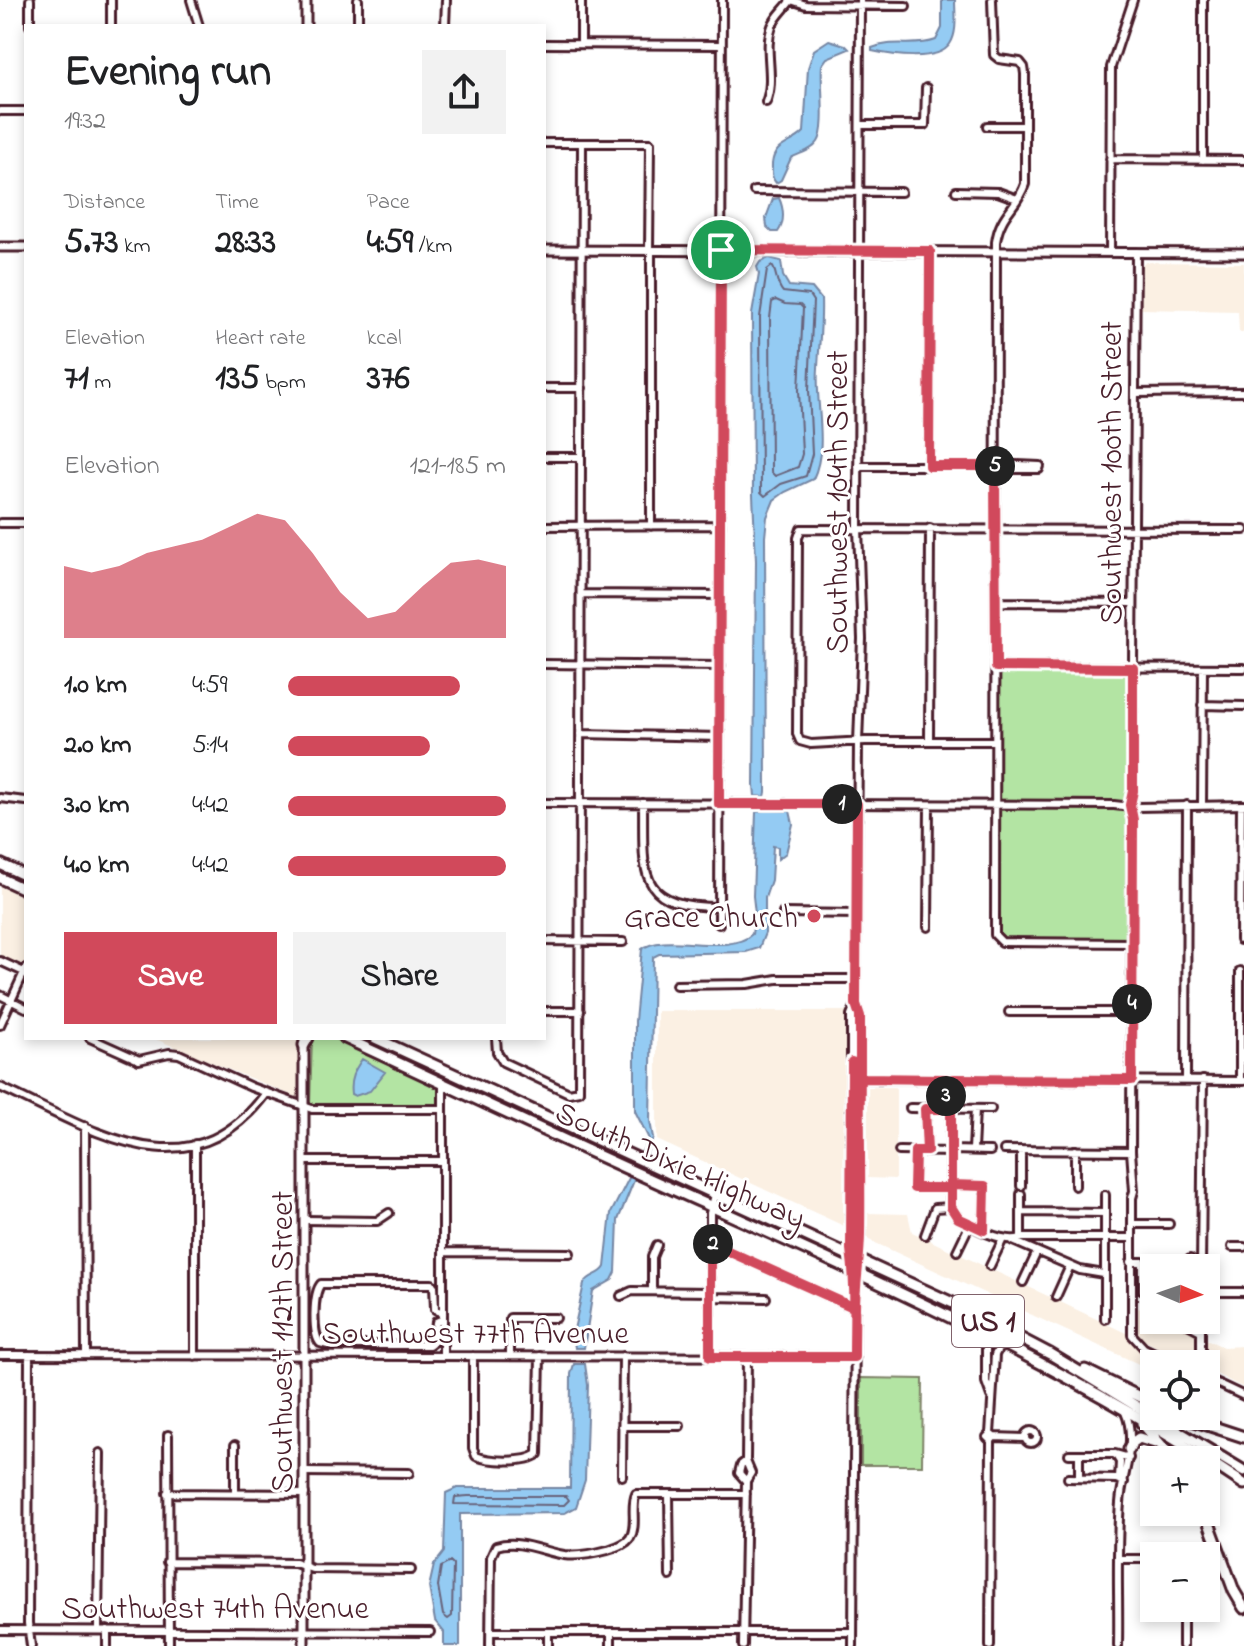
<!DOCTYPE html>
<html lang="en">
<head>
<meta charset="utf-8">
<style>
	body { margin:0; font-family:"Indie Flower",sans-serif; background:#f2f2f2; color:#202124; height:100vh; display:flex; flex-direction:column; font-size:30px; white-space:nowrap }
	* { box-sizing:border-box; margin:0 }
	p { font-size:26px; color:#757577 }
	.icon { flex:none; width:44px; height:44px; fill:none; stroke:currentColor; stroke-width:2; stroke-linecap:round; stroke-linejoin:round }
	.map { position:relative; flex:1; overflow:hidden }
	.drawer { position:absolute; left:24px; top:24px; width:522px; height:1016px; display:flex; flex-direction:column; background:#fff; border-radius:0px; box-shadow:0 4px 12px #0003 }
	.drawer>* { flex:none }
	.needle { width:52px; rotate:92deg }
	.controls { position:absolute; left:1140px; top:1254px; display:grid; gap:16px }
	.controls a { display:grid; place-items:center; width:80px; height:80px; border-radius:0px; background:#fff; box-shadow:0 4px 12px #0003; font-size:40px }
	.pin { position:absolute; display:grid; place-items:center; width:68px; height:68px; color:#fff; margin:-34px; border:4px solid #fff; border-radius:50%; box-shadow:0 2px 8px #0007 }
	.km { position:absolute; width:40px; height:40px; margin:-20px; border-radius:50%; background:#222; color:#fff; font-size:22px; line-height:40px; text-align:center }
	.round { display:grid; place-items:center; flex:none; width:84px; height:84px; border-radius:0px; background:#f2f2f2 }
	.summary { display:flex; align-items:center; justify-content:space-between; height:136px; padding:0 40px }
	h1 { font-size:44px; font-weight:800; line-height:60px }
	.stats { display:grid; grid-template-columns:repeat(3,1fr); gap:12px; height:136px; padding:8px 40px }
	.stats div { display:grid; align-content:center }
	.stats b { font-size:34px; font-weight:800 }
	.stats small { font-size:22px; font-weight:400 }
	.stats p { font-size:22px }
	.chart { height:224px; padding:16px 40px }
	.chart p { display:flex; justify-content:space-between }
	.chart svg { width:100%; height:144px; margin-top:8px; fill:#d1495b; opacity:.7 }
	.primary-button { display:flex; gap:16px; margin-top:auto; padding:16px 40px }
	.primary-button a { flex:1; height:92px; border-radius:0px; background:#d1495b; color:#fff; font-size:32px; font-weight:800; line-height:92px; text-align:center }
	.primary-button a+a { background:#f2f2f2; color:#202124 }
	ul { padding:0 40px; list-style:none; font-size:26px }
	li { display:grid; grid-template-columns:128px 96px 1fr; align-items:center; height:60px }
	li i { height:20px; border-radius:10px; background:#d1495b }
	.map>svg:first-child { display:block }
	.built { fill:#fbf0e3 }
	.green { fill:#b3e4a3; stroke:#7e8267; stroke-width:2 }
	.water { fill:#94cbf3; stroke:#7686a3; stroke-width:2 }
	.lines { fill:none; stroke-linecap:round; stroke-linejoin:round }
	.shore { stroke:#68647b; stroke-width:2 }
	.minor-casing { stroke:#4a1f2b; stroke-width:12 }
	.major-casing { stroke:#4a1f2b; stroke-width:13 }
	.highway-casing { stroke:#4a1f2b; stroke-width:15 }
	.minor { stroke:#fff; stroke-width:6 }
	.major { stroke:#fff; stroke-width:7 }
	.highway { stroke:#fff; stroke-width:9 }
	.route-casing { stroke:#fff; stroke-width:16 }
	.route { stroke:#d1495b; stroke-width:10 }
	.poi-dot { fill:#d1495b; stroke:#fff; stroke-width:3 }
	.labels { text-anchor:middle; stroke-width:6; stroke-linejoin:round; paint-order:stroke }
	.shield { fill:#fff; stroke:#80626b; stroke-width:2 }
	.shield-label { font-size:30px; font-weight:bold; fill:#4a1f2b }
	.street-label { font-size:32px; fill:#4a1f2b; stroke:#fff }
	.poi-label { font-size:32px; fill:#4a1f2b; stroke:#fff; text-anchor:end }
</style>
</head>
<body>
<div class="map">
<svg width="1244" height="1646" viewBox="0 0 1244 1646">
	<rect width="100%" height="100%" fill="#fff"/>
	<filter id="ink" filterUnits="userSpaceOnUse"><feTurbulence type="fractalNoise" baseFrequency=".0125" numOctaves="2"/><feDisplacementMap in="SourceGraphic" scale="16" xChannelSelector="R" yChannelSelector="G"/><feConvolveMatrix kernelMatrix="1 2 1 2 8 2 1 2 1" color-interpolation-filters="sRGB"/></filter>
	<g filter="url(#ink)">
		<path class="built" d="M1145,262L1244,263V332H1239L1238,311L1141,309L1142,265Z
			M0,883L26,895V963L21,974L0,964Z
			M657,1011H846L844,1226L657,1140Z
			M153,1038H301V1099Z
			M868,1087H896V1179L866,1178Z
			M866,1213L908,1214L912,1232L1128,1334L1134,1344L1149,1353L1143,1366L869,1240L866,1237Z
			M1133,1306L1154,1314V1320H1166L1223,1347L1244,1346V1388L1206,1369V1364H1193L1143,1340L1135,1330Z"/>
		<path class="green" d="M1005,669H1126L1131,674L1129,937L1124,941L1002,939L998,936V681L999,674Z
			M312,1038H334L439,1086V1105L310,1104Z
			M914,1295L934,1300L1034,1351L1154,1420L1243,1477L1073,1375Z
			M861,1378L923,1379L922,1465H861Z"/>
		<path class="water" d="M942,0H955C955,14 958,32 950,44C938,63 890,55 872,51V48C893,39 915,48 936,40L942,28Z
			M829,40L845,45L849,49L827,58L822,65C820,82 827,129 818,142C812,151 800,153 791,158L781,180L776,183C771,177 772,173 772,164C774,143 792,145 804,132L808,68L814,50Z
			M779,198C784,209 785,222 778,232H772L767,227L766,218L773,199Z
			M769,258L781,261L783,276L789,286L812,288L821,299C822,322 819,345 818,368C815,404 829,445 813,479L785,492L774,500L767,517L765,537L766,792L765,797L755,796L754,785L756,561L753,495L752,314L759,274L757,267L760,262Z
			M766,810L790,811L793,824L786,853L778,859V847L773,846L771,880L765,898V933L759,948L746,952L659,954L653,957L650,1121L653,1138L645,1157L640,1155L649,1139L635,1111V1021L642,949C664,931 729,957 752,934L755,914L753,896L756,812Z
			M362,1059L385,1072L370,1091L355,1096L351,1094C349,1079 354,1071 362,1059Z
			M630,1176L635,1178L618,1220L616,1272L612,1280L593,1291L584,1348H575L573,1334L584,1284C589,1274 600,1276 605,1267L611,1213Z
			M574,1364H585L588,1385L585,1480L576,1507L565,1513L460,1514V1646H444V1632L435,1621L429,1587L434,1565L444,1552L446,1493L457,1488H570L571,1374Z"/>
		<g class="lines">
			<path class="shore" d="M772,266C777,271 775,283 783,292L809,295L813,301L809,390L812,454L806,476L781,484L765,496L761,492L760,317L767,270Z
				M776,300L785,304L800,305L803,308L799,390L802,454L798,467L775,476L771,472L770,318L772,302Z
				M468,1496H566L569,1500L564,1505L454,1504L455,1497Z
				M450,1562L453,1565L452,1616L448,1619L443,1615L438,1586L441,1567Z"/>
			<g class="minor-casing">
				<path id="minor" d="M191,0L199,26
					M791,0L806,5L906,6
					M992,0L994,55L999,59L1020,62L1024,67L1025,74V184C1017,208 1000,213 996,242L995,935L1002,942L1132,943
					M1203,0V160
					M30,26V0
					M111,26V0
					M358,26V0
					M445,26L446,0
					M544,44L721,45
					M581,44V0
					M766,102C776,78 763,50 772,26C776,16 785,9 791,0
					M0,111H26
					M860,125H925L926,88
					M987,126H1025
					M544,143H650L649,250
					M1110,159L1244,160
					M754,191L901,192
					M956,191L998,192L1017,199
					M1110,252L1111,67L1133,0
					M544,388H582
					M1135,393L1244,392
					M544,457H581
					M995,464L1040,466L1039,469H995
					M858,466H995
					M929,466L930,251
					M0,523H26
					M544,526L721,525
					M651,526V250
					M581,594L720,595
					M996,602L1133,603
					M544,664L721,666
					M996,667L1244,668
					M1202,705L1244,706
					M581,734L720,737
					M929,740L930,528
					M995,741H865L811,744L800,741L797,734L798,538L801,529L1244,530
					M0,798L26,801
					M1132,801L1136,252
					M544,803L1114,805L1131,807
					M643,803C644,871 634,907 719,907
					M1202,805L1203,669
					M1138,807L1244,805
					M1132,808L1131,1151L1134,1191L1132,1198V1335L1144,1348L1178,1364
					M783,913L857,914
					M719,924L722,0
					M928,927L929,805
					M1240,940L1241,805
					M544,941L623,942
					M0,961L24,972
					M676,985L747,984L777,979H856
					M0,995L26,1008
					M544,1011H580
					M1009,1012H1132
					M0,1025L26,968
					M90,1038L139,1060L169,1053L179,1054L251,1087L312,1109H443
					M496,1038L497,1052L503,1062L569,1093L579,1091L582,143
					M852,1062L860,1078L867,1079L1244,1081
					M946,1079L947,1103L951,1109
					M954,1079L951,1109L950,1204L956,1216C972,1227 1002,1244 1021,1238H1131
					M1186,1080L1187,805
					M1240,1081V971
					M0,1087C91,1128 188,1198 266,1093
					M910,1108L991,1109
					M925,1109L927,1151
					M85,1126L86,1355
					M195,1144V1356
					M952,1150L990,1151
					M973,1150L975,1109
					M1004,1150L1131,1151
					M899,1151L952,1152
					M915,1151L914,1188H951
					M305,1161H443
					M951,1185L985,1186L984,1230
					M1021,1186V1150
					M1075,1186V1150
					M1021,1194V1238
					M1021,1212L1105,1213
					M305,1220L377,1221L389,1213
					M1132,1224H1169
					M925,1235L935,1208L951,1207
					M1013,1241L1080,1270L1104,1274
					M710,1243L855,1308
					M1232,1247H1244
					M957,1251L970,1224
					M443,1252L570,1253
					M1131,1262H1143V1290
					M990,1266L1003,1239
					M1190,1268V1259
					M1201,1268L1203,1080
					M855,1271L851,1249V1016L856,1004
					M1023,1282L1037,1252
					M652,1291V1257L657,1245
					M1206,1292H1244
					M621,1296L632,1291L710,1292
					M710,1297L766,1298
					M1056,1297L1070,1266
					M443,1314L435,1309L434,1286L432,1284H321C313,1293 312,1334 320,1343L328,1345H429L434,1341L436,1322L443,1319
					M1105,1319V1195
					M1180,1320L1201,1331
					M986,1335V1382L991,1396
					M0,1355L854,1357
					M29,1355L28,1623L31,1646
					M443,1356V1084
					M473,1356V1448L476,1456C490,1462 526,1463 538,1454L540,1356
					M510,1356V1318H556
					M710,1357V1213L715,1195
					M1201,1364V1320
					M1206,1378L1244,1396
					M622,1426H680
					M1025 1437a6 6 0 1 1 12 0a6 6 0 1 1-12 0Z
					M990,1434L987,1437L991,1441L994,1437L990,1434L995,1355L998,1349L1007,1345
					M168,1435L169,1646
					M994,1437L1025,1438
					M1069,1454H1115L1129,1458
					M1115,1454L1120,1462L1119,1479
					M305,1472L409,1473
					M622,1476L623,1356
					M1068,1478L1116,1479L1124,1482
					M1079,1478V1454
					M746,1481L739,1473L741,1465L746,1461
					M167,1493L305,1494
					M235,1493V1445
					M669,1494L670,1576
					M1120,1559H1154
					M167,1562L295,1563L312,1569L411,1570
					M0,1630L430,1632
					M98,1630L100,1453
					M490,1632H853
					M107,1646V1630
					M490,1646L491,1557L496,1546C520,1539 540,1551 564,1555C579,1557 593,1554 608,1550C616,1547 625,1545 630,1538C638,1525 630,1507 636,1494H746
					M548,1646V1632
					M611,1646V1632
					M743,1646L746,1481L751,1473L746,1461L747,1357
					M853,1646L855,1295L860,1235V1016L856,1004L858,742L862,639L858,528L860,0
					M990,1646L991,1441
					M1118,1646C1119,1599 1116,1550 1120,1503C1122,1473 1138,1441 1125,1412
					M1183,1646V1608"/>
			</g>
			<g class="major-casing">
				<path id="major" d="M306,26V0
					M0,247H26
					M544,250L1244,253
					M304,1040V1646"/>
			</g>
			<g class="highway-casing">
				<path id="highway" d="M0,864L26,876
					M0,878L26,890
					M345,1038C466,1094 586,1151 708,1205C892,1288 1077,1371 1244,1484
					M375,1038L955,1304L1050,1354L1244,1471
					M304,1045L308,1038
					M1085,1370L1154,1404
					M1180,1416L1244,1437
					M1142,1423L1174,1460
					M1129,1449L1132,1443L1139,1438L1155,1443
					M1205,1512L1234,1591L1244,1608"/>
			</g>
			<use href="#minor" class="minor"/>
			<use href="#major" class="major"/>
			<use href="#highway" class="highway"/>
		</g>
	</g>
	<g class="lines" filter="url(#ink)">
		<g class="route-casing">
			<path id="route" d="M721,250L719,804H857L856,1004L860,1016V1070C859,1125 861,1179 860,1233C860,1259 855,1283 855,1308L710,1243V1357H854C854,1320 856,1286 851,1249L852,1062L860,1078L946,1079L947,1103L951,1109V1207L958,1218L984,1230L985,1186L951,1185V1188H914L915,1151H927L925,1109H951L954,1079L1132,1080L1133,820L1130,805L1133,791V668L996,667L995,466H929L930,251L721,250"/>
		</g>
		<use href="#route" class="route"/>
	</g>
	<circle class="poi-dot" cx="814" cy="916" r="8"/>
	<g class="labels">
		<rect class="shield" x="952" y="1295" width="72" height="52" rx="6"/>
		<g class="shield-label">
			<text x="988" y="1331">US 1</text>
		</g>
		<g class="street-label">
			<text transform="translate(1110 473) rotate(-90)" y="11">Southwest 100th Street</text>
			<text transform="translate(836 502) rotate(-90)" y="11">Southwest 104th Street</text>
			<text transform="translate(681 1164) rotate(24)" y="11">South Dixie Highway</text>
			<text x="475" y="1343">Southwest 77th Avenue</text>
			<text transform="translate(281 1342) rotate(-90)" y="11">Southwest 112th Street</text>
			<text x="215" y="1618">Southwest 74th Avenue</text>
		</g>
		<g class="poi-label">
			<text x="798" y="927">Grace Church</text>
		</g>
	</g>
</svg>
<div class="controls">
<a><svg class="needle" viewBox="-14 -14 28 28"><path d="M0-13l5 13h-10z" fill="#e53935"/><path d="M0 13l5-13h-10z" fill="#757577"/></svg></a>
<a><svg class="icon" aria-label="locate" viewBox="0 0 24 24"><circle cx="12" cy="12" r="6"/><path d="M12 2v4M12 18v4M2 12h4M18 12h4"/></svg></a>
<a>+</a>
<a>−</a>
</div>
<div class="pin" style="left:721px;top:250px;background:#1e9e55"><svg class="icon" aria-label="arrive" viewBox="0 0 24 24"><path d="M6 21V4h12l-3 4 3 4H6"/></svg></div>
<b class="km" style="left:842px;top:804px">1</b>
<b class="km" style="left:713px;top:1244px">2</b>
<b class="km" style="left:946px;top:1096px">3</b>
<b class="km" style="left:1132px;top:1004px">4</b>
<b class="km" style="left:995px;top:466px">5</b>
<section class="drawer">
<div class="summary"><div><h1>Evening run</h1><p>19:32</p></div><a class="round"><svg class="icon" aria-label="share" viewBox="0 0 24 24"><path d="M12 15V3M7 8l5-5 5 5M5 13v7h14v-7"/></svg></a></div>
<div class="stats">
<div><p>Distance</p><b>5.73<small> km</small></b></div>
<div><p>Time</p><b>28:33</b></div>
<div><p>Pace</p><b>4:59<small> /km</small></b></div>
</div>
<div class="stats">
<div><p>Elevation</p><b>71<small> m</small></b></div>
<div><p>Heart rate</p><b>135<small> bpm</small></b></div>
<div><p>kcal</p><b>376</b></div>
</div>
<div class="chart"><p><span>Elevation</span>121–185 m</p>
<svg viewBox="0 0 160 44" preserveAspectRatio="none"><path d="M0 44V22L10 24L20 22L30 18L40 16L50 14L60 10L70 6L80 8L90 18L100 30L110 38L120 36L130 28L140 21L150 20L160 22V44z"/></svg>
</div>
<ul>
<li><b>1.0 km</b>4:59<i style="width:79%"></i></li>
<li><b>2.0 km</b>5:14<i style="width:65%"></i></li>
<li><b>3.0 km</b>4:42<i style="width:100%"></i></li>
<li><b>4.0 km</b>4:42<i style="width:100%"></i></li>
</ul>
<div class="primary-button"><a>Save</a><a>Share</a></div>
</section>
</div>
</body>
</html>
